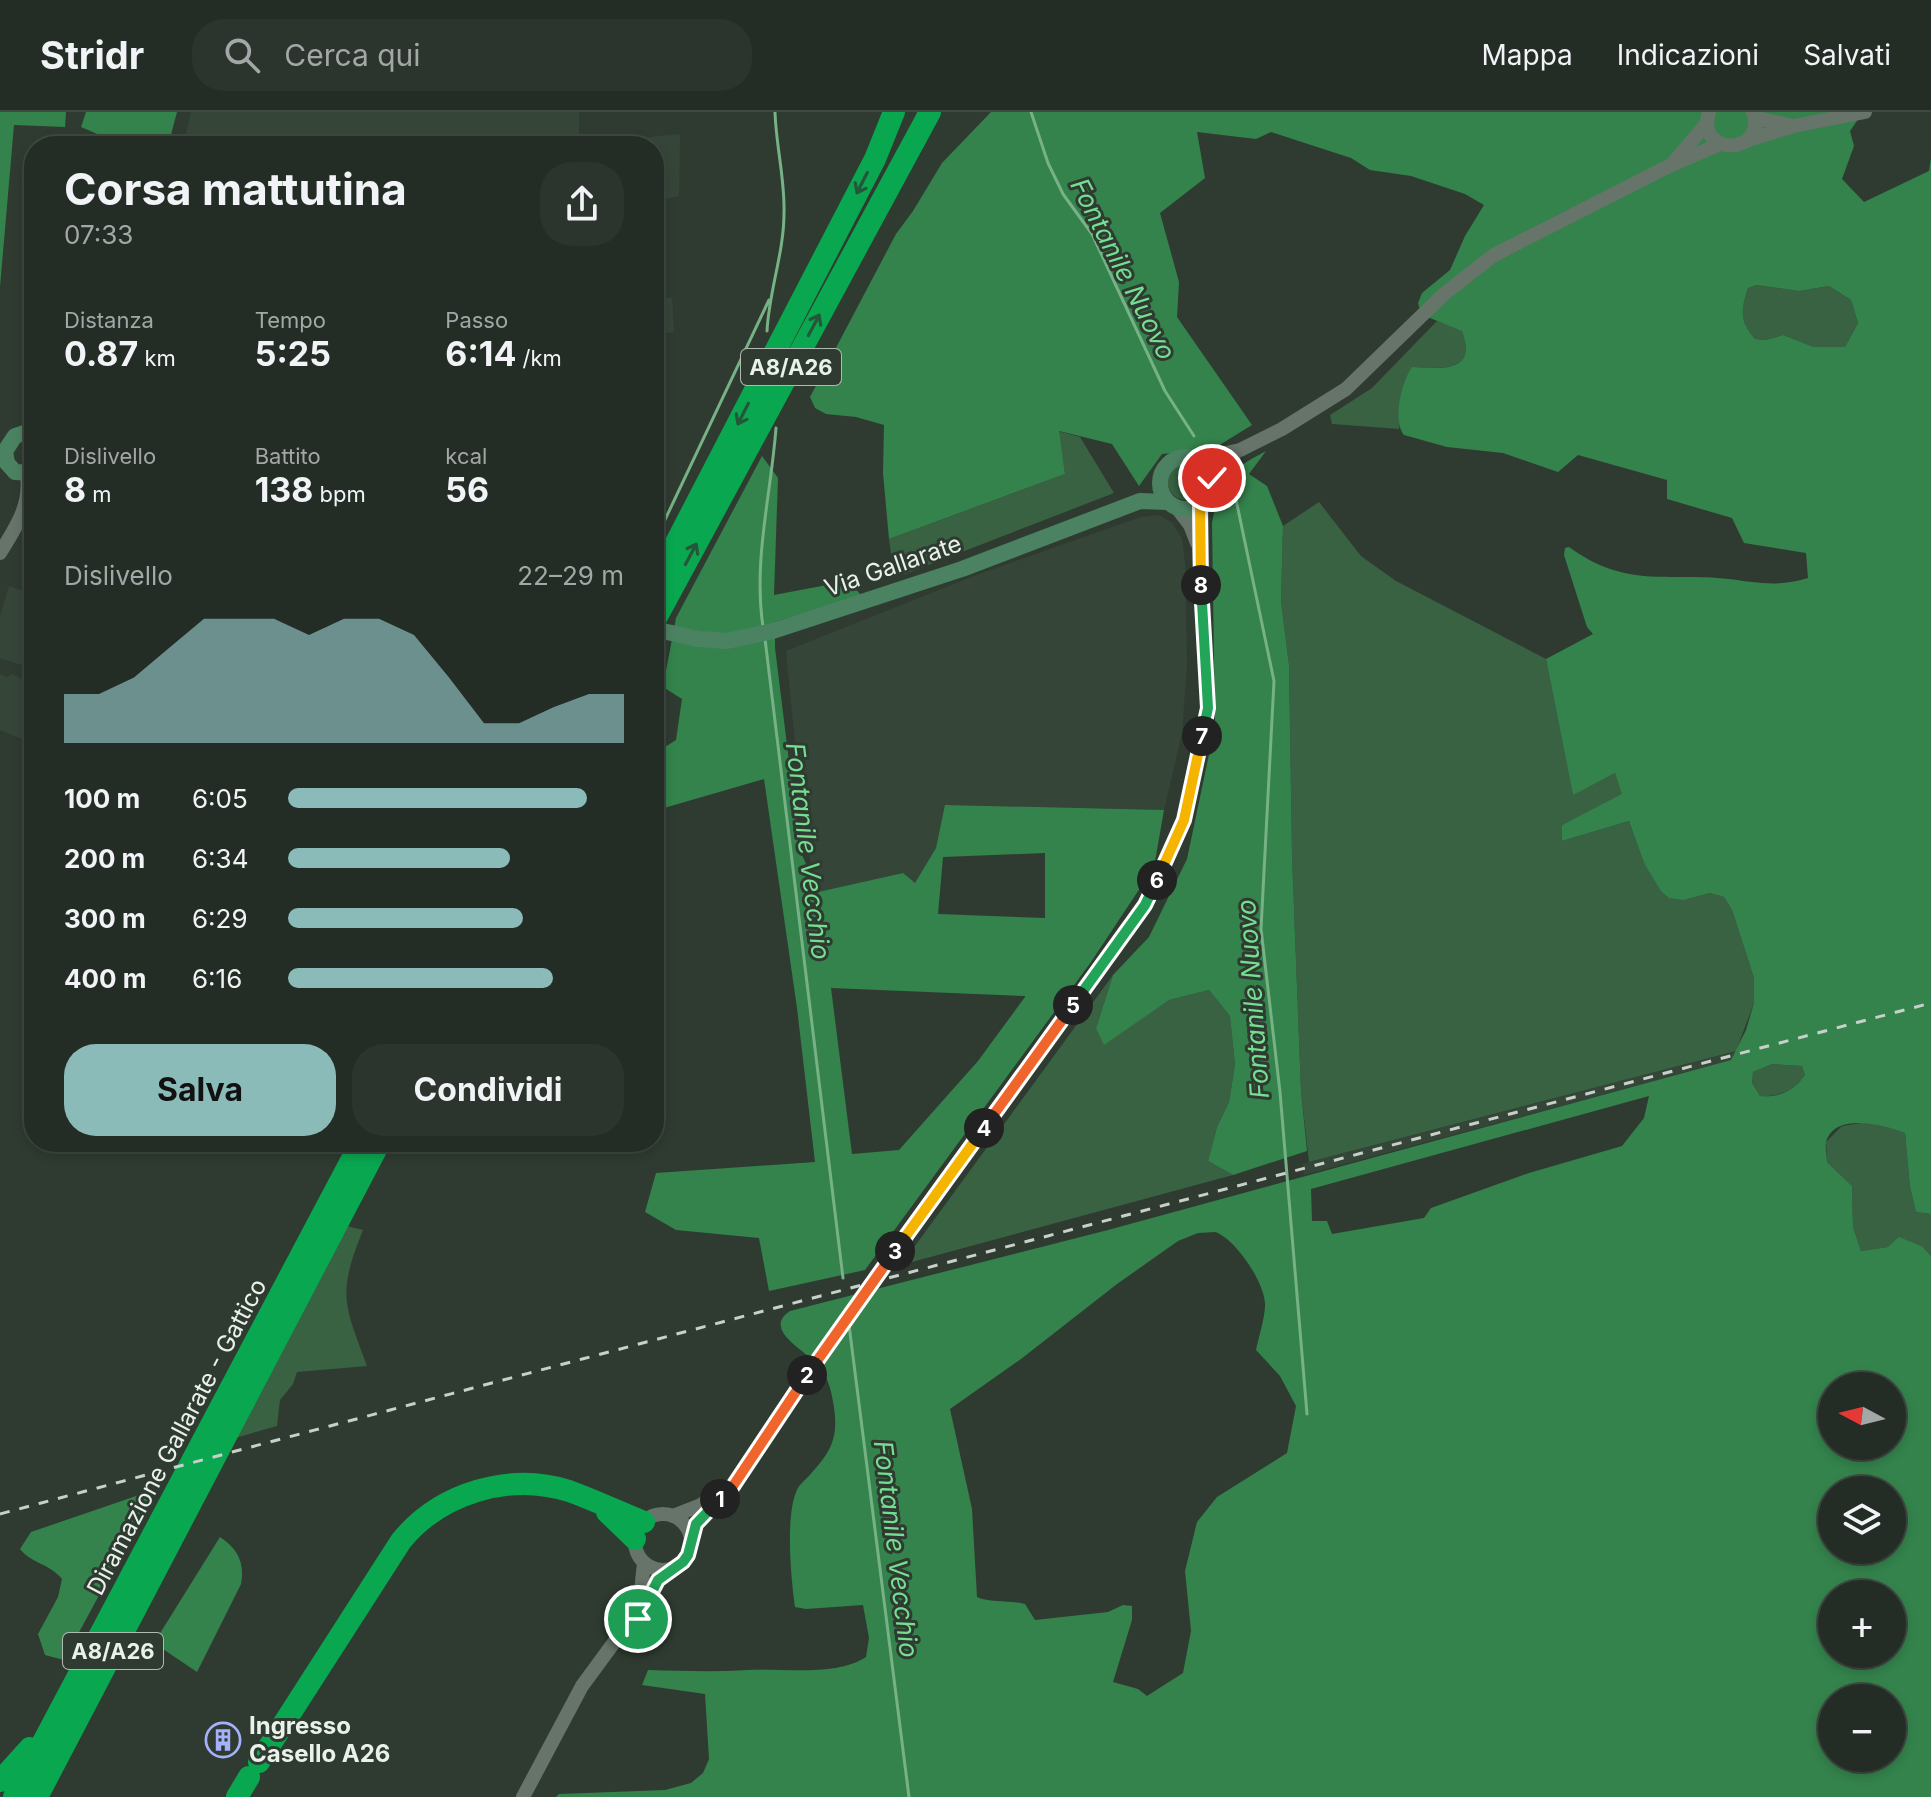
<!DOCTYPE html>
<html lang="it">
<head>
<meta charset="utf-8">
<style>
	body { margin:0; font-family:Inter,sans-serif; background:#2b342d; color:#f1f3f6; height:100vh; display:flex; flex-direction:column; font-size:30px; white-space:nowrap }
	* { box-sizing:border-box; margin:0 }
	p { font-size:26px; color:#a3a7a7 }
	.icon { flex:none; width:44px; height:44px; fill:none; stroke:currentColor; stroke-width:2; stroke-linecap:round; stroke-linejoin:round }
	.map { position:relative; flex:1; overflow:hidden }
	.panel { position:absolute; left:24px; top:24px; width:640px; height:1016px; display:flex; flex-direction:column; background:#232c25; border-radius:32px; box-shadow:0 4px 12px #0003,0 0 0 2px #404842 }
	.panel>* { flex:none }
	.needle { width:52px; rotate:277deg }
	.fabs { position:absolute; left:1818px; top:1260px; display:grid; gap:16px }
	.fabs a { display:grid; place-items:center; width:88px; height:88px; border-radius:50%; background:#232c25; box-shadow:0 4px 12px #0003,0 0 0 2px #404842; font-size:40px }
	.pin { position:absolute; display:grid; place-items:center; width:68px; height:68px; color:#fff; margin:-34px; border:4px solid #fff; border-radius:50%; box-shadow:0 2px 8px #0007 }
	.km { position:absolute; width:40px; height:40px; margin:-20px; border-radius:50%; background:#222; color:#fff; font-size:22px; line-height:40px; text-align:center }
	.round { display:grid; place-items:center; flex:none; width:84px; height:84px; border-radius:32px; background:#2b342d }
	.overview { display:flex; align-items:center; justify-content:space-between; height:136px; padding:0 40px }
	h1 { font-size:44px; font-weight:700; line-height:60px }
	.stats { display:grid; grid-template-columns:repeat(3,1fr); gap:12px; height:136px; padding:8px 40px }
	.stats div { display:grid; align-content:center }
	.stats b { font-size:34px; font-weight:700 }
	.stats small { font-size:22px; font-weight:400 }
	.stats p { font-size:22px }
	.chart { height:224px; padding:16px 40px }
	.chart p { display:flex; justify-content:space-between }
	.chart svg { width:100%; height:144px; margin-top:8px; fill:#8bbbb9; opacity:.7 }
	.primary-button { display:flex; gap:16px; margin-top:auto; padding:16px 40px }
	.primary-button a { flex:1; height:92px; border-radius:32px; background:#8bbbb9; color:#111; font-size:32px; font-weight:700; line-height:92px; text-align:center }
	.primary-button a+a { background:#2b342d; color:#f1f3f6 }
	ul { padding:0 40px; list-style:none; font-size:26px }
	li { display:grid; grid-template-columns:128px 96px 1fr; align-items:center; height:60px }
	li i { height:20px; border-radius:10px; background:#8bbbb9 }
	header { display:flex; align-items:center; gap:48px; box-sizing:border-box; height:112px; padding:0 40px; background:#232c25; border-bottom:2px solid #404842 }
	header strong { font-size:38px }
	nav { display:flex; gap:44px; margin-inline-start:auto; font-size:28px }
	.search { width:560px; height:72px; background:#2b342d; display:flex; align-items:center; gap:20px; box-sizing:border-box; padding:0 28px; border-radius:32px; color:#a3a7a7; font-size:30px }
	.map>svg:first-child { display:block }
	.built { fill:#354639 }
	.green { fill:#386242 }
	.forest { fill:#34834c; fill-rule:evenodd }
	.lines { fill:none; stroke-linecap:round; stroke-linejoin:round }
	.stream { stroke:#77b186; stroke-width:3 }
	.tertiary { stroke:#677469; stroke-width:14 }
	.secondary { stroke:#4b8362; stroke-width:16 }
	.motorway { stroke:#09a750; stroke-width:22 }
	.rail { stroke:#c8d0c9; stroke-width:3; stroke-dasharray:10 10; stroke-linecap:butt }
	.oneway { stroke:#265639 }
	.split-1-casing { stroke:#fff; stroke-width:16 }
	.split-2-casing { stroke:#fff; stroke-width:16 }
	.split-3-casing { stroke:#fff; stroke-width:16 }
	.split-4-casing { stroke:#fff; stroke-width:16 }
	.split-5-casing { stroke:#fff; stroke-width:16 }
	.split-6-casing { stroke:#fff; stroke-width:16 }
	.split-7-casing { stroke:#fff; stroke-width:16 }
	.split-8-casing { stroke:#fff; stroke-width:16 }
	.split-9-casing { stroke:#fff; stroke-width:16 }
	.split-1 { stroke:#22a559; stroke-width:10 }
	.split-2 { stroke:#f0652b; stroke-width:10 }
	.split-3 { stroke:#f0652b; stroke-width:10 }
	.split-4 { stroke:#f5b400; stroke-width:10 }
	.split-5 { stroke:#f0652b; stroke-width:10 }
	.split-6 { stroke:#22a559; stroke-width:10 }
	.split-7 { stroke:#f5b400; stroke-width:10 }
	.split-8 { stroke:#22a559; stroke-width:10 }
	.split-9 { stroke:#f5b400; stroke-width:10 }
	.labels { text-anchor:middle; stroke-width:6; stroke-linejoin:round; paint-order:stroke }
	.shield { fill:#2f3b31; stroke:#b1bab2; stroke-width:2 }
	.shield-label { font-size:22px; font-weight:bold; fill:#e9f1ea }
	.street-label { font-size:24px; fill:#e9f1ea; stroke:#2f3b31 }
	.poi-label { font-size:24px; font-weight:bold; fill:#e9f1ea; stroke:#2f3b31; text-anchor:start }
	.water-label { font-size:26px; font-style:italic; fill:#75de91; stroke:#2f3b31 }
</style>
</head>
<body>
<header>
<strong>Stridr</strong>
<div class="search"><svg class="icon" aria-label="search" viewBox="0 0 24 24"><circle cx="10" cy="10" r="6"/><path d="M15 15l6 6"/></svg>Cerca qui</div>
<nav><a>Mappa</a><a>Indicazioni</a><a>Salvati</a></nav>
</header>
<div class="map">
<svg width="1931" height="1685" viewBox="0 0 1931 1685">
	<rect width="100%" height="100%" fill="#2f3b31"/>
	<path class="built" d="M191,0H579V32L680,22L679,84L657,89L663,186H672L674,220L654,223V34H183Z
		M1159,403L1172,411L1182,427L1185,451L1187,552L1182,621L1164,698L946,693L936,736L915,772L902,761L818,780L804,721L786,539L979,462L1141,405Z
		M9,474L34,482V557L0,546V504Z
		M0,562L7,565L12,562L34,573V632L0,618Z
		M1736,939L1731,948L1304,1063L1302,1052Z"/>
	<path class="green" d="M1756,173L1799,179L1829,174L1851,188L1858,211L1845,235H1814L1783,223L1766,228L1755,227C1739,209 1741,198 1748,176Z
		M1437,209L1462,218C1478,262 1441,256 1412,255L1404,276L1399,317L1332,312L1330,303L1372,276Z
		M1058,319L1080,325L1114,381L905,462L893,457L889,427L1065,362Z
		M1168 370a18 18 0 1 1 36 0a18 18 0 1 1-36 0Z
		M1319,390L1361,444L1396,469L1546,547L1573,682L1615,661L1623,683L1562,713V729L1629,709L1644,751L1684,788L1710,781L1724,785L1732,798L1754,866V891L1736,939L1309,1050L1301,979L1292,745L1289,553L1281,489L1283,414Z
		M1113,863L1096,916L1140,906L1169,888L1209,878L1230,904L1235,953L1229,990L1217,1015L1208,1049L1233,1063L901,1153Z
		M1772,952L1802,954L1805,963C1793,979 1779,985 1760,984L1752,971L1753,960Z
		M1867,1010L1887,1013L1905,1021L1910,1075L1916,1100L1931,1102V1144L1923,1135H1888L1861,1139L1853,1115L1852,1074L1827,1050L1826,1030L1842,1014Z
		M347,1114L363,1118C337,1183 344,1191 367,1254L297,1260L293,1272L280,1288L277,1314L235,1326Z"/>
	<path class="forest" d="M0,0H66L65,15L14,13L0,175Z
		M86,0H177L168,34H125L81,15Z
		M991,0H1863L1850,19L1854,34L1842,67L1864,90L1929,59L1931,46V1102L1916,1100L1910,1075L1905,1021C1886,1013 1833,999 1826,1031C1825,1036 1827,1045 1827,1050L1852,1074L1853,1115L1861,1139L1888,1135L1899,1125L1923,1135L1931,1144V1685H556L559,1682L665,1678L691,1671L703,1661L709,1647L705,1582L642,1573L648,1558C682,1559 715,1560 748,1558C782,1556 836,1565 866,1545L869,1526L863,1493L806,1497L795,1495C791,1467 785,1403 797,1378C799,1373 805,1368 809,1364C826,1345 837,1332 835,1305C834,1290 830,1270 822,1257C811,1241 760,1219 790,1199L1108,1118L1731,948L1746,918L1754,891V866L1732,798L1724,785L1710,781L1684,788L1669,786L1661,779L1644,751L1629,709L1562,729V713L1622,682L1615,661L1573,683L1546,547L1593,522L1587,515L1564,443L1565,436L1569,435C1627,477 1665,460 1729,467C1760,471 1778,475 1808,466L1806,441L1744,431L1732,406L1667,387V368L1578,343L1558,360L1503,341L1447,335L1404,323C1392,308 1402,269 1412,255C1440,256 1478,262 1462,219L1425,204L1420,198L1418,191L1422,181L1450,158L1465,124L1484,93L1465,82L1411,64L1370,58L1351,46L1271,20L1256,27L1197,20L1205,66L1160,101L1179,170L1177,205L1252,313L1213,337L1162,342L1139,374L1112,332L1059,319L1065,362L889,427L883,361L884,313L856,305L826,302L815,296L810,285L896,122L913,99L942,51ZM1756,173L1799,179L1829,174L1851,188L1858,211L1845,235H1814L1783,223L1766,228L1755,227C1739,209 1741,198 1748,176ZM1772,952L1802,954L1805,963C1793,979 1779,986 1760,984L1752,971L1753,960ZM1649,984L1644,1006L1622,1034L1529,1061L1431,1096L1424,1106L1332,1122L1327,1109H1312L1311,1077ZM1215,1120C1235,1126 1267,1173 1265,1195C1264,1209 1259,1224 1256,1238L1280,1264L1296,1294L1287,1341L1217,1385L1197,1410L1185,1459L1191,1519L1183,1561L1147,1584L1138,1577L1113,1570L1132,1508V1494L1123,1493L1108,1500L1035,1508L1025,1492C1010,1488 990,1491 977,1485L972,1397L950,1297L1021,1247L1117,1172L1178,1129L1198,1121ZM1832,1274H1892V1334H1832ZM1832,1378H1892V1438H1832ZM1832,1482H1892V1542H1832ZM1832,1586H1892V1646H1832Z
		M1266,339L1249,362L1267,374L1283,414L1281,489L1289,553L1292,745L1301,979L1307,1039L1233,1063L1208,1049L1217,1015L1229,990L1235,953L1230,904L1209,878L1169,888L1104,933L1096,916L1113,863L1149,825L1187,747L1215,614L1212,411C1220,367 1227,360 1266,339Z
		M762,344L778,366L774,483L848,469L861,483L775,510V536L800,738L818,780L903,761L915,771L936,736L945,693L1164,698L1154,755L1091,850L865,1158L769,1179L759,1126L676,1118L645,1100L656,1061L815,1050L797,896L764,667L664,696L654,694V642L676,628L682,587L663,575L676,506ZM1045,741V806L938,802L943,745ZM831,876L1025,884V885L978,949L899,1038L852,1042Z
		M145,1381L150,1389L64,1548L45,1543L38,1522L58,1485L62,1467C50,1452 31,1451 20,1437L31,1420Z
		M220,1425C238,1437 245,1451 241,1472L197,1560L154,1531Z"/>
	<g class="lines">
		<path class="stream" d="M1031,0L1048,51L1063,82L1092,122L1165,279L1194,324
			M767,219C769,179 784,141 784,101C785,67 776,34 775,0
			M1234,378L1274,569L1261,817L1280,980L1307,1302
			M654,431L769,188
			M763,515C753,448 771,383 776,316
			M765,527L843,1166
			M849,1213L909,1685"/>
		<path class="tertiary" d="M1709,0C1695,46 1768,43 1753,0
			M1756,6L1794,14
			M1748,28L1794,14L1865,0
			M1673,51L1706,12
			M1198,347L1240,338L1282,317L1346,277L1444,182L1494,143L1669,54L1720,32
			M1212,374L1236,340
			M1177,396L1190,413L1197,431
			M0,441C16,415 31,394 27,363
			M635 1430a28 28 0 1 1 56 0a28 28 0 1 1-56 0Z
			M673,1404L701,1393L714,1382
			M691,1426L696,1412L733,1374L803,1269L1145,793L1184,708L1208,596L1199,439L1200,393
			M641,1500L658,1468L669,1458
			M523,1685L582,1574L632,1506L641,1479L644,1451"/>
		<path class="secondary" d="M34,322L27,320L15,324L5,339L7,351L15,360L34,361
			M1160 371a26 26 0 1 1 52 0a26 26 0 1 1-52 0Z
			M654,517L698,527L727,529L773,519L962,457L1140,389L1168,390"/>
		<path class="motorway" d="M654,473L875,47L894,0
			M654,510L930,0
			M607,1400L635,1427
			M259,1650L401,1429C440,1381 509,1360 569,1379C594,1388 619,1400 644,1410
			M0,1669L30,1636
			M14,1685L361,1030
			M37,1685L380,1030
			M237,1685L249,1665"/>
		<path class="rail" d="M0,1402C643,1230 1287,1061 1931,891"/>
	</g>
	<defs><path id="oneway-shaft" d="M-6 0H5M1.5-3L5.5 0L1.5 3" fill="none" stroke-width="1.6" stroke-linecap="round" stroke-linejoin="round" transform="scale(2)"/></defs>
	<g class="oneway">
		<use href="#oneway-shaft" transform="translate(862 71) rotate(117)"/>
		<use href="#oneway-shaft" transform="translate(814 213) rotate(-62)"/>
		<use href="#oneway-shaft" transform="translate(743 302) rotate(117)"/>
		<use href="#oneway-shaft" transform="translate(691 442) rotate(-62)"/>
	</g>
	<g class="lines">
		<g class="split-1-casing">
			<path id="split-1" d="M638,1507L658,1468L683,1450L688,1443L696,1412L720,1387"/>
		</g>
		<g class="split-2-casing">
			<path id="split-2" d="M720,1387L733,1374L807,1263"/>
		</g>
		<g class="split-3-casing">
			<path id="split-3" d="M807,1263L895,1139"/>
		</g>
		<g class="split-4-casing">
			<path id="split-4" d="M895,1139L984,1016"/>
		</g>
		<g class="split-5-casing">
			<path id="split-5" d="M984,1016L1073,893"/>
		</g>
		<g class="split-6-casing">
			<path id="split-6" d="M1073,893L1145,793L1157,768"/>
		</g>
		<g class="split-7-casing">
			<path id="split-7" d="M1157,768L1184,708L1202,624"/>
		</g>
		<g class="split-8-casing">
			<path id="split-8" d="M1201,473L1208,596L1202,624"/>
		</g>
		<g class="split-9-casing">
			<path id="split-9" d="M1201,473L1200,393L1210,381L1212,366"/>
		</g>
		<use href="#split-1" class="split-1"/>
		<use href="#split-2" class="split-2"/>
		<use href="#split-3" class="split-3"/>
		<use href="#split-4" class="split-4"/>
		<use href="#split-5" class="split-5"/>
		<use href="#split-6" class="split-6"/>
		<use href="#split-7" class="split-7"/>
		<use href="#split-8" class="split-8"/>
		<use href="#split-9" class="split-9"/>
	</g>
	<defs>
		<g id="building-ring" transform="scale(1.8)"><circle r="9.5" fill="#2f3b31" stroke="#a4b2fc" stroke-width="1.5"/><path d="M-4-6H4V6H1V3H-1V6H-4ZM-2.5-4.3h1.7v1.8h-1.7ZM.8-4.3h1.7v1.8H.8ZM-2.5-1h1.7V.8h-1.7ZM.8-1h1.7V.8H.8Z" fill="#a4b2fc"/></g>
	</defs>
	<g fill-rule="evenodd">
		<use href="#building-ring" x="223" y="1628"/>
	</g>
	<g class="labels">
		<g class="shield">
			<rect x="741" y="237" width="100" height="36" rx="6"/>
			<rect x="63" y="1521" width="100" height="36" rx="6"/>
		</g>
		<g class="shield-label">
			<text x="791" y="263">A8/A26</text>
			<text x="113" y="1547">A8/A26</text>
		</g>
		<g class="street-label">
			<text transform="translate(893 454) rotate(-19)" y="8">Via Gallarate</text>
			<text transform="translate(177 1325) rotate(-62)" y="8">Diramazione Gallarate - Gattico</text>
		</g>
		<g class="poi-label">
			<text x="249" y="1622">Ingresso<tspan x="249" dy="28">Casello A26</tspan></text>
		</g>
		<g class="water-label">
			<text transform="translate(1123 157) rotate(63)" y="9">Fontanile Nuovo</text>
			<text transform="translate(808 739) rotate(83)" y="9">Fontanile Vecchio</text>
			<text transform="translate(1253 887) rotate(-94)" y="9">Fontanile Nuovo</text>
			<text transform="translate(896 1437) rotate(83)" y="9">Fontanile Vecchio</text>
		</g>
	</g>
</svg>
<div class="fabs">
<a><svg class="needle" viewBox="-14 -14 28 28"><path d="M0-13l5 13h-10z" fill="#e53935"/><path d="M0 13l5-13h-10z" fill="#a3a7a7"/></svg></a>
<a><svg class="icon" aria-label="layers" viewBox="0 0 24 24"><path d="M12 4l9 5-9 5-9-5zM3 14l9 5 9-5"/></svg></a>
<a>+</a>
<a>−</a>
</div>
<div class="pin" style="left:638px;top:1507px;background:#1e9e55"><svg class="icon" aria-label="arrive" viewBox="0 0 24 24"><path d="M6 21V4h12l-3 4 3 4H6"/></svg></div>
<div class="pin" style="left:1212px;top:366px;background:#d93025"><svg class="icon" aria-label="check" viewBox="0 0 24 24"><path d="M5 12l5 5 9-10"/></svg></div>
<b class="km" style="left:720px;top:1387px">1</b>
<b class="km" style="left:807px;top:1263px">2</b>
<b class="km" style="left:895px;top:1139px">3</b>
<b class="km" style="left:984px;top:1016px">4</b>
<b class="km" style="left:1073px;top:893px">5</b>
<b class="km" style="left:1157px;top:768px">6</b>
<b class="km" style="left:1202px;top:624px">7</b>
<b class="km" style="left:1201px;top:473px">8</b>
<section class="panel">
<div class="overview"><div><h1>Corsa mattutina</h1><p>07:33</p></div><a class="round"><svg class="icon" aria-label="share" viewBox="0 0 24 24"><path d="M12 15V3M7 8l5-5 5 5M5 13v7h14v-7"/></svg></a></div>
<div class="stats">
<div><p>Distanza</p><b>0.87<small> km</small></b></div>
<div><p>Tempo</p><b>5:25</b></div>
<div><p>Passo</p><b>6:14<small> /km</small></b></div>
</div>
<div class="stats">
<div><p>Dislivello</p><b>8<small> m</small></b></div>
<div><p>Battito</p><b>138<small> bpm</small></b></div>
<div><p>kcal</p><b>56</b></div>
</div>
<div class="chart"><p><span>Dislivello</span>22–29 m</p>
<svg viewBox="0 0 160 44" preserveAspectRatio="none"><path d="M0 44V29L10 29L20 24L30 15L40 6L50 6L60 6L70 11L80 6L90 6L100 11L110 24L120 38L130 38L140 33L150 29L160 29V44z"/></svg>
</div>
<ul>
<li><b>100 m</b>6:05<i style="width:89%"></i></li>
<li><b>200 m</b>6:34<i style="width:66%"></i></li>
<li><b>300 m</b>6:29<i style="width:70%"></i></li>
<li><b>400 m</b>6:16<i style="width:79%"></i></li>
</ul>
<div class="primary-button"><a>Salva</a><a>Condividi</a></div>
</section>
</div>
</body>
</html>
